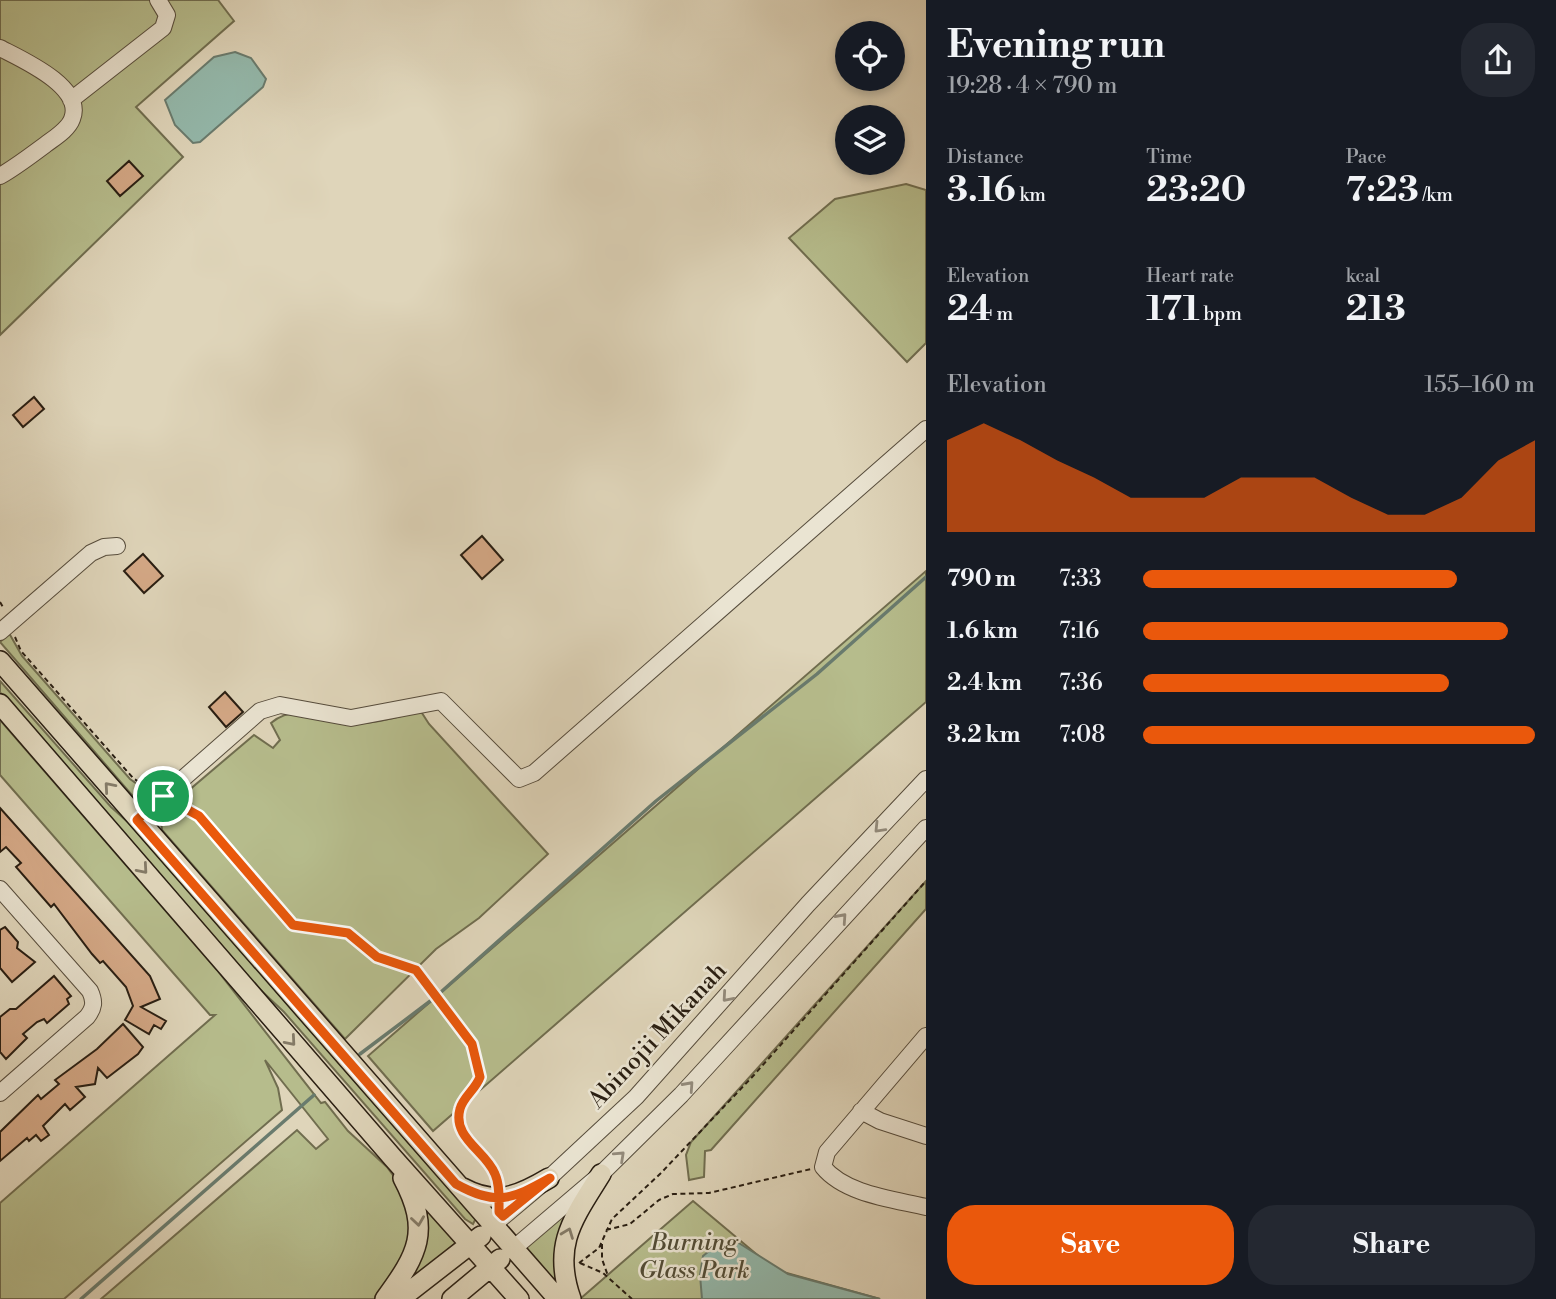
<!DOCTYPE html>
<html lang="en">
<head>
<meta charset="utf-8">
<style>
	body { margin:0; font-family:"Libre Bodoni",serif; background:#242831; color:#f1f3f6; height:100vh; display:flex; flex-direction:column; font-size:26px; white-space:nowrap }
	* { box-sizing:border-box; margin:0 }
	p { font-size:23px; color:#9ea1a6 }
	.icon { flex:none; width:38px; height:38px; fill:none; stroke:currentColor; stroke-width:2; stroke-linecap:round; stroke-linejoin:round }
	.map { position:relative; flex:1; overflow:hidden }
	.drawer { display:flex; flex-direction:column; background:#171b24; width:630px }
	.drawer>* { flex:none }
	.tools { position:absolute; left:835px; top:21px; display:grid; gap:14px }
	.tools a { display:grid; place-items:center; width:70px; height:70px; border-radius:50%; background:#171b24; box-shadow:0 4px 10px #0003; font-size:35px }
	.pin { position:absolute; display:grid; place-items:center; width:60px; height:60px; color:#fff; margin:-30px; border:4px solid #fff; border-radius:50%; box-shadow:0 2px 7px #0007 }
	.round { display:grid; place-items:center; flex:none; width:74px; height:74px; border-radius:28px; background:#242831 }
	.head { display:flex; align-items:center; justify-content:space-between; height:119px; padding:0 21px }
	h1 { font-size:38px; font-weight:700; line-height:52px }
	.figures { display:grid; grid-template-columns:repeat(3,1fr); gap:10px; height:119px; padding:7px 21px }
	.figures div { display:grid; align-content:center }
	.figures b { font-size:35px; font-weight:700 }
	.figures small { font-size:19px; font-weight:400 }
	.figures p { font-size:19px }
	.chart { height:196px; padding:14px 21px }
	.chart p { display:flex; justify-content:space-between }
	.chart svg { width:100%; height:126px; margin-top:7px; fill:#ea580c; opacity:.7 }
	.button { display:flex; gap:14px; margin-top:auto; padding:14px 21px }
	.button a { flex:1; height:80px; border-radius:28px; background:#ea580c; color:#fff; font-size:28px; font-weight:700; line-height:80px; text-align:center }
	.button a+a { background:#242831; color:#f1f3f6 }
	ul { padding:0 21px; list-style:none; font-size:23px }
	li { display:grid; grid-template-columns:112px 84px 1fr; align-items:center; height:52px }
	li i { height:18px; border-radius:9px; background:#ea580c }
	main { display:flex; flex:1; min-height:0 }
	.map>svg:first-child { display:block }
	.green { fill:#b6bc8c; stroke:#706d4f; stroke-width:2 }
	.water { fill:#94b9ac; stroke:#697b6e; stroke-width:2 }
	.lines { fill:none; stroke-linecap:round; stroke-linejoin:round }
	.stream { stroke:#697b6e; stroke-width:3.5 }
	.building { fill:#d4a886; stroke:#291e12; stroke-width:2 }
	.minor-casing { stroke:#564c3c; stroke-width:18 }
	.major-casing { stroke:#291e12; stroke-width:22 }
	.path { stroke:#291e12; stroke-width:2; stroke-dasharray:5 3.5; stroke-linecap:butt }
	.minor { stroke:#eae4d2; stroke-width:16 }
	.major { stroke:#dfd5ba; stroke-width:19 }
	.oneway { stroke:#847a66 }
	.oneway2 { stroke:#938b7c }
	.route-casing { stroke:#fff; stroke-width:14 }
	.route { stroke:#ea580c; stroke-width:9 }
	.labels { text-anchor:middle; stroke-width:5; stroke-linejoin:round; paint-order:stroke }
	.street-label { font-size:24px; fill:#291e12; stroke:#eae4d2 }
	.park-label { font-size:24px; font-style:italic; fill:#534d37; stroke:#eae4d2 }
</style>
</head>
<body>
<main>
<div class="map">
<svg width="926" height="1299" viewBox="0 0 926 1299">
	<rect width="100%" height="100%" fill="#dfd5ba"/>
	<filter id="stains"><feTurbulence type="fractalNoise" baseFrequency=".00286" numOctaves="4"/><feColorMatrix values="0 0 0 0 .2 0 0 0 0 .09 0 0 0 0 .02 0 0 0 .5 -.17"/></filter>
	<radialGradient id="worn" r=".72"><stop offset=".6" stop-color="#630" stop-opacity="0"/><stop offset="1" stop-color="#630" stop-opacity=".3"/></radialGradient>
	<path class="green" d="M0,0H218L234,21L136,107L183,157L0,335Z
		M906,184L926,190V343L907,362L789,238L835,199Z
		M926,571V702L433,1131L368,1056Z
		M9,633L22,656L130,779L154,796L140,804L137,801L0,642Z
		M0,681L111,807L139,832L476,1218L473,1224L465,1219L284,1012L251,981L5,699L0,692Z
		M420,710L429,724L548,854L479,918L436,949L345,1039L162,830L160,815L165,802L182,796L254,735L273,748L280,740L271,723C299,699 333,725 366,723C384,721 403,716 420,710Z
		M0,720L217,970L321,1103L325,1102L348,1131L387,1167L403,1189L414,1236L378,1299H101L297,1130L316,1149L328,1139L265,1060L278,1088L282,1110L64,1299H0V1203L215,1015H210L0,775Z
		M926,881V909L711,1150L705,1151L704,1177L689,1180L686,1155L691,1142Z
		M693,1201L761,1258L783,1272L880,1299H580Z
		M423,1202L458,1241L402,1288Z
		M570,1209C556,1242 555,1247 559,1283H556L524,1246Z"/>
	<path class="water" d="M235,52L251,58L266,79L263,87L200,142L193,143L175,125L165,100L214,57Z
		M734,1240L788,1274L880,1299H702L700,1275L703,1256L719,1243Z"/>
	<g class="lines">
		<path class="stream" d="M441,992L656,801L817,674L926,577
			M360,1054L433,999
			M81,1299L314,1095"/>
	</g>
	<path class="building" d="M129,161L143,176L120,196L107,181Z
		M34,397L44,409L23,427L13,415Z
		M482,536L503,560L482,579L461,555Z
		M143,554L163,576L144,593L124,571Z
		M225,692L243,712L226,727L209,707Z
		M0,808L150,976L160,999L141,1007L166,1021L161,1029L154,1025L149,1034L125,1020L133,1006L126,987L103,961L100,963L92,954L54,904L51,907L16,867L21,863L6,847L0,852Z
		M5,927L18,942L17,948L35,962L12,982L0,968V930Z
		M54,976L71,996L67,999L69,1004L47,1023L44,1019L37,1022L23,1034L27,1038L6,1059L0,1052V1017L10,1009H16Z
		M123,1024L143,1047L138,1054L107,1078L98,1068L95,1084L76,1087L85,1097L70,1110L65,1104L43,1126L49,1135L41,1141L36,1135L29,1141L27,1138L0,1161V1132L38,1095L41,1099L59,1084L55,1080L97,1049Z"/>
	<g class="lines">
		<g class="minor-casing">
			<path id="minor" d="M0,48C21,59 85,87 72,119C68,130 54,138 45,145C30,156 16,167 0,176
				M71,100L163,28L167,15L158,0
				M0,632L91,553L104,547L117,546
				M137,819L260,711L280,705L351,718L441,701L519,779L534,773L926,429
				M0,889L90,991C95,1002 94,1008 87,1017L0,1093
				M926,1036L827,1152L823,1167C845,1194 892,1199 926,1207
				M861,1111L880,1121L926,1136
				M492,1226L549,1178L636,1097L808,904L926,779
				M513,1249L601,1174L681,1095L926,828"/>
		</g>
		<g class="major-casing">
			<path id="major" d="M0,661L558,1299
				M0,704L393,1158L519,1299
				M463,1188C496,1206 519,1196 549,1178
				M385,1299C418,1254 431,1231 403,1178
				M400,1299L481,1236
				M452,1299L500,1259
				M571,1299C552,1245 573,1219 601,1174"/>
		</g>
		<path class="path" d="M0,602L4,609
			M15,637L21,651L133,778L149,789
			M177,801L199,816L293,925L348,933L377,957L416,970L472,1044L479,1061L480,1077C476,1089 463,1097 460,1110C453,1140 492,1156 497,1182
			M606,1230L630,1224L659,1200L673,1194L709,1193L811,1169
			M602,1244V1259L608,1276
			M579,1263L599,1248L612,1219L661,1173L754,1075L926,881
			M580,1263L603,1273L632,1299"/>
		<use href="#minor" class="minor"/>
		<use href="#major" class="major"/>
	</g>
	<defs><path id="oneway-chevron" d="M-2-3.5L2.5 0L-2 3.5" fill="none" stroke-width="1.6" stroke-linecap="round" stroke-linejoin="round" transform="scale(1.75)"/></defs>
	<g class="oneway">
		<use href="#oneway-chevron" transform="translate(109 787) rotate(-131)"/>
		<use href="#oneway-chevron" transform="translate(143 869) rotate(49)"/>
		<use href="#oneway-chevron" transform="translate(291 1041) rotate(49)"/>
		<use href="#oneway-chevron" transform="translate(418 1221) rotate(82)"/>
		<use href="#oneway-chevron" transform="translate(568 1233) rotate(-69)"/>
	</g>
	<g class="oneway2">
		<use href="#oneway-chevron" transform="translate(879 828) rotate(134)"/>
		<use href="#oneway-chevron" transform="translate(842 918) rotate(-48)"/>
		<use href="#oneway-chevron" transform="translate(727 997) rotate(131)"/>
		<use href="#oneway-chevron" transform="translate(689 1086) rotate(-48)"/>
		<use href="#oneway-chevron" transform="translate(620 1156) rotate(-43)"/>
	</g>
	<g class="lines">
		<g class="route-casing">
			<path id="route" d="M163,796L137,820L456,1184C496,1206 511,1200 550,1178L503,1216L499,1212C499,1200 500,1185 495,1174C486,1151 452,1138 460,1109C463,1097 476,1089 480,1077L472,1044L416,970L377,957L348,933L293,925L199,816L163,796"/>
		</g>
		<use href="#route" class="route"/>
	</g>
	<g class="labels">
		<g class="street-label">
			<text transform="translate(657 1035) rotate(-47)" y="8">Abinojii Mikanah</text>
		</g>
		<g class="park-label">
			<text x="694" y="1250">Burning<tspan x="694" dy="28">Glass Park</tspan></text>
		</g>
	</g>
	<rect width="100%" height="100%" filter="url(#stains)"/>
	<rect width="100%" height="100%" fill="url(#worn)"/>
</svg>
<div class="tools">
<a><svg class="icon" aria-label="locate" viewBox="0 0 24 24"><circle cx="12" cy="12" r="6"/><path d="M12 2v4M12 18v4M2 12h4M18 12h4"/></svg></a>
<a><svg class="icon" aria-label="layers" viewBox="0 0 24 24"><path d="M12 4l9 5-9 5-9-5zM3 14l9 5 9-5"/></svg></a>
</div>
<div class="pin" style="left:163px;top:796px;background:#1e9e55"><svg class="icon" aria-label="arrive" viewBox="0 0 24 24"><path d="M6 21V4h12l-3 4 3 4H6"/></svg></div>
</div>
<section class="drawer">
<div class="head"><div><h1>Evening run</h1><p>19:28 · 4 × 790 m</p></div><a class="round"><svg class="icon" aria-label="share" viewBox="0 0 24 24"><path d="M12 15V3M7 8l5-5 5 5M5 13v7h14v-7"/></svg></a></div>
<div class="figures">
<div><p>Distance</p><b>3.16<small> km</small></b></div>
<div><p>Time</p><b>23:20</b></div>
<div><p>Pace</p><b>7:23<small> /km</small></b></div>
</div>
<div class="figures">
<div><p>Elevation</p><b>24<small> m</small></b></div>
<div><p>Heart rate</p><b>171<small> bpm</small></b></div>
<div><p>kcal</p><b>213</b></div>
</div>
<div class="chart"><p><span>Elevation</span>155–160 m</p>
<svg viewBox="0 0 160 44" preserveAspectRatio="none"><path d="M0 44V12L10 6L20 12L30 19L40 25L50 32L60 32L70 32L80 25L90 25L100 25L110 32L120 38L130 38L140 32L150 19L160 12V44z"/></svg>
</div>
<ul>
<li><b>790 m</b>7:33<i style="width:80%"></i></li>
<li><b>1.6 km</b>7:16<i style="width:93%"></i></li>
<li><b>2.4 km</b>7:36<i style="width:78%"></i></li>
<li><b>3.2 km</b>7:08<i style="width:100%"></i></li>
</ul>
<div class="button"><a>Save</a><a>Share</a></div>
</section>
</main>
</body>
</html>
